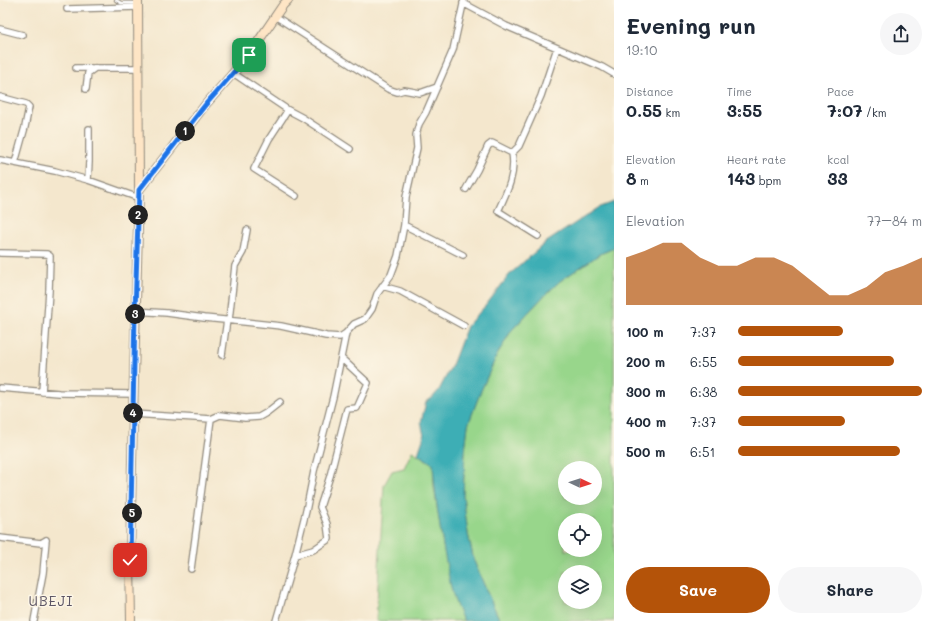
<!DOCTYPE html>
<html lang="en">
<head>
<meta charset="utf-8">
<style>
	body { margin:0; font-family:Mali,sans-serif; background:#f6f6f7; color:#1f2937; height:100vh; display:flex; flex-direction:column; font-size:15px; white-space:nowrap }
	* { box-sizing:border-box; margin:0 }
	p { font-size:13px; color:#747a83 }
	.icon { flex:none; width:22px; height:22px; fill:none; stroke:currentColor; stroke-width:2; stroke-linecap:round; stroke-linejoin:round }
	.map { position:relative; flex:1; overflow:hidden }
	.sheet { display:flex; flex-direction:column; background:#fff; width:320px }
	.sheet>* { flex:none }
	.needle { width:26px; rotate:94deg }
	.fabs { position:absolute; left:558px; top:461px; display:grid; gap:8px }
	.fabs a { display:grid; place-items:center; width:44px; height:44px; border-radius:50%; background:#fff; box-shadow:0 4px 16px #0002; font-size:20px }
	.pin { position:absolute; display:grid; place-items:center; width:34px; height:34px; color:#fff; margin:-17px; border-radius:8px; box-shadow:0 2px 6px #0006 }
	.km { position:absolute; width:20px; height:20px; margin:-10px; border-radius:50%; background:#222; color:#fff; font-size:11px; line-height:20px; text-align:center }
	.round { display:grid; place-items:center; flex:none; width:42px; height:42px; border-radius:21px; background:#f6f6f7 }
	.headline { display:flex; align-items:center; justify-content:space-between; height:68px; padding:0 12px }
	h1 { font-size:22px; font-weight:700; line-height:30px }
	.metrics { display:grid; grid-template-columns:repeat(3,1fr); gap:6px; height:68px; padding:4px 12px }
	.metrics div { display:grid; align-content:center }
	.metrics b { font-size:17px; font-weight:700 }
	.metrics small { font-size:11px; font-weight:400 }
	.metrics p { font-size:11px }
	.chart { height:112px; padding:8px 12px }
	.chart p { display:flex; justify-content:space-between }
	.chart svg { width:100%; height:72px; margin-top:4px; fill:#b45309; opacity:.7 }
	.primary-button { display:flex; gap:8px; margin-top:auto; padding:8px 12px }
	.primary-button a { flex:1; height:46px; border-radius:24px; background:#b45309; color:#fff; font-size:16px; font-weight:700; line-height:46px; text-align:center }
	.primary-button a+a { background:#f6f6f7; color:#1f2937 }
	ul { padding:0 12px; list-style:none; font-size:13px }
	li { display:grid; grid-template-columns:64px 48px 1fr; align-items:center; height:30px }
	li i { height:10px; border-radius:5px; background:#b45309 }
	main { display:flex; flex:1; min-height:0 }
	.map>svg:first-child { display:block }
	.green { fill:#98d68b; stroke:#62805b; fill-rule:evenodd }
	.water { fill:#3daeb5; stroke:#346c70 }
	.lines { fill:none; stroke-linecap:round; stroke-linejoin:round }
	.lane-casing { stroke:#90897c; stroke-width:4.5 }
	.street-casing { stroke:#90897c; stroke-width:8 }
	.secondary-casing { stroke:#90897c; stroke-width:10 }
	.lane { stroke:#fff; stroke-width:2.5 }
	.street { stroke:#fff; stroke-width:5.5 }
	.secondary { stroke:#fee5c5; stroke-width:8 }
	.route-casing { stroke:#fff; stroke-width:8 }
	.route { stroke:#1a73e8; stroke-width:5 }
	.labels { text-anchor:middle; stroke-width:3; stroke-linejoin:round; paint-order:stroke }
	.quarter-label { font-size:14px; letter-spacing:1px; fill:#5b5464; stroke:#fcf5e5 }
</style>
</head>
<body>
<main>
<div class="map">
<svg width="614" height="621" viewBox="0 0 614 621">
	<rect width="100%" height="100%" fill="#fcf5e5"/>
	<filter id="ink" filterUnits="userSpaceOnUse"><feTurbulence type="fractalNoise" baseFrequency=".025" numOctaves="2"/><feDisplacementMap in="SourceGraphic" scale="8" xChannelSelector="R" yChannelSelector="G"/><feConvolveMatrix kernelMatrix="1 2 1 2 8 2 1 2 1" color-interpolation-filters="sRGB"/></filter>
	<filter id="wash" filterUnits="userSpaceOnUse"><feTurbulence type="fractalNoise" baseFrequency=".012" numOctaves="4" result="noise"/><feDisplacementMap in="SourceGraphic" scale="16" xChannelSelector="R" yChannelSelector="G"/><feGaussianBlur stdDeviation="0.9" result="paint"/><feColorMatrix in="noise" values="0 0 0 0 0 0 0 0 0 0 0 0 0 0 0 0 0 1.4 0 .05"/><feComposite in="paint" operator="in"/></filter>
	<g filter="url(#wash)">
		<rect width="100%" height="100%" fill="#f4e7cd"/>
		<path class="green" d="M614,248V621H500L487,592L474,561L468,534L463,496L465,450L468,425L480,393L496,357L511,331L542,298L560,281L600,254ZM565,468H595V498H565ZM565,520H595V550H565ZM565,572H595V602H565Z
			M412,451L433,464L434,487L443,546L461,616L464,621H376L380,550L384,485L392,471L404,468Z"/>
		<path class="water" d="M614,202V248L600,254L560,281L542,298L511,331L496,357L480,393L468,425L465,450L463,496L468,534L474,561L487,592L500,621H464C453,604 450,582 446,562C440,530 435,497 433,464L418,454L424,436L421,422L426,402L432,398L439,390L452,365L467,326L486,305L510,274L545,243L598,208Z"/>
	</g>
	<g filter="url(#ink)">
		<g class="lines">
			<g class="lane-casing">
				<path id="lane" d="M116,0L121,3H137"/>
			</g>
			<g class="street-casing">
				<path id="street" d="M463,3L506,26L602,67L614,74
					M67,9L138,7
					M275,16L388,89L397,92L404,90L420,93L437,87
					M0,29L23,35
					M76,68H138
					M233,73L288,110L303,118L350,149
					M86,89L88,73L95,68
					M0,97L26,104L29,107L25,127L15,163
					M288,110L269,139L254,169L296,196
					M512,153C516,174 507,192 498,211L538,236
					M0,160L55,171L88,180L139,198
					M88,180L89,162V129
					M466,189L477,170L488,146L492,143L512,153L519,146L541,96L557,48
					M404,225L463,255
					M0,253L47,254L50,256L49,291L42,392
					M382,286L400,291L464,326
					M135,311L167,313L204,318L245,322L281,326L326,336L340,337L346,333L354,324L365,319L372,309L377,294L391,275L398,256L404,225L406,197L417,148L416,135L419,124L426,112L453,50L464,0
					M229,320L235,266L243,252L247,230
					M222,355L227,320
					M0,388L59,393L134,394
					M133,414L211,419L220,415L245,418L259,417L266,413L280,402
					M0,538L41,543L46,540
					M295,555L313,550L329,539L327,524L320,507L330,476L347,409L357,408L368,383L341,358
					M191,569L211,419
					M34,621L43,573L46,540
					M276,621L295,555L306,511L314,471L333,397L346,333"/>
			</g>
			<g class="secondary-casing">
				<path id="secondary" d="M139,190L206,104L249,55L283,5L288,0
					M131,621L130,560L133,414L139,190L138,0"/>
			</g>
			<use href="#lane" class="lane"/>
			<use href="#street" class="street"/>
			<use href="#secondary" class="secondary"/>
		</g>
	</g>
	<g class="lines" filter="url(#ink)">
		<g class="route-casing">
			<path id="route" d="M130,560L135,312L139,190L206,104L249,55"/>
		</g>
		<use href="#route" class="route"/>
	</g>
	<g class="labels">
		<g class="quarter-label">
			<text x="51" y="606">UBEJI</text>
		</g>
	</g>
</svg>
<div class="fabs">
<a><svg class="needle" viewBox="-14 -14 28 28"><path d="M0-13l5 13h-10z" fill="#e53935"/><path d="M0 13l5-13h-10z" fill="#747a83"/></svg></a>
<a><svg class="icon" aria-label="locate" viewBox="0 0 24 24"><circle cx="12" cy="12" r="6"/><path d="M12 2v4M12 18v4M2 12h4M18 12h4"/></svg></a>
<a><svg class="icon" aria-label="layers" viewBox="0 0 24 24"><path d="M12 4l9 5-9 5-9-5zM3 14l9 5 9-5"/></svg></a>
</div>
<div class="pin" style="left:249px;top:55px;background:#1e9e55"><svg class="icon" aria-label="arrive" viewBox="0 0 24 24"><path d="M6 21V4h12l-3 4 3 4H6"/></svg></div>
<div class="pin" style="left:130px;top:560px;background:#d93025"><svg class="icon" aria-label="check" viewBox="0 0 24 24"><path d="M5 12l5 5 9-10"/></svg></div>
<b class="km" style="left:185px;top:131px">1</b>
<b class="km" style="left:138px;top:215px">2</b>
<b class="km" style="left:135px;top:314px">3</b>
<b class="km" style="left:133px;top:413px">4</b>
<b class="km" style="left:132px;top:513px">5</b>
</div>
<section class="sheet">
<div class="headline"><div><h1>Evening run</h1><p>19:10</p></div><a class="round"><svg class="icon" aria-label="share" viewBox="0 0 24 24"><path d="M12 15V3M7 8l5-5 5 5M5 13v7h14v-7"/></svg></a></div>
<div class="metrics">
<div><p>Distance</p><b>0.55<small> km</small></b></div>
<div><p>Time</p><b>3:55</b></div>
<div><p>Pace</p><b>7:07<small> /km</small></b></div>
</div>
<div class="metrics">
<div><p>Elevation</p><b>8<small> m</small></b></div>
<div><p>Heart rate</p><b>143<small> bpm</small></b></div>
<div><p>kcal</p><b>33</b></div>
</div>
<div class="chart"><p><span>Elevation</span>77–84 m</p>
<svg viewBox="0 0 160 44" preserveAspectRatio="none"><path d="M0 44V15L10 11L20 6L30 6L40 15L50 20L60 20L70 15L80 15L90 20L100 29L110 38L120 38L130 33L140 24L150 20L160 15V44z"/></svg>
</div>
<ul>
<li><b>100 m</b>7:37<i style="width:57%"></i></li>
<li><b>200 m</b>6:55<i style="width:85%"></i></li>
<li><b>300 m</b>6:38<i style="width:100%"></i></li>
<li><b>400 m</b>7:37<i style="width:58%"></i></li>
<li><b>500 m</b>6:51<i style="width:88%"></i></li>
</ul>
<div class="primary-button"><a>Save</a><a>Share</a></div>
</section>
</main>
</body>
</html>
